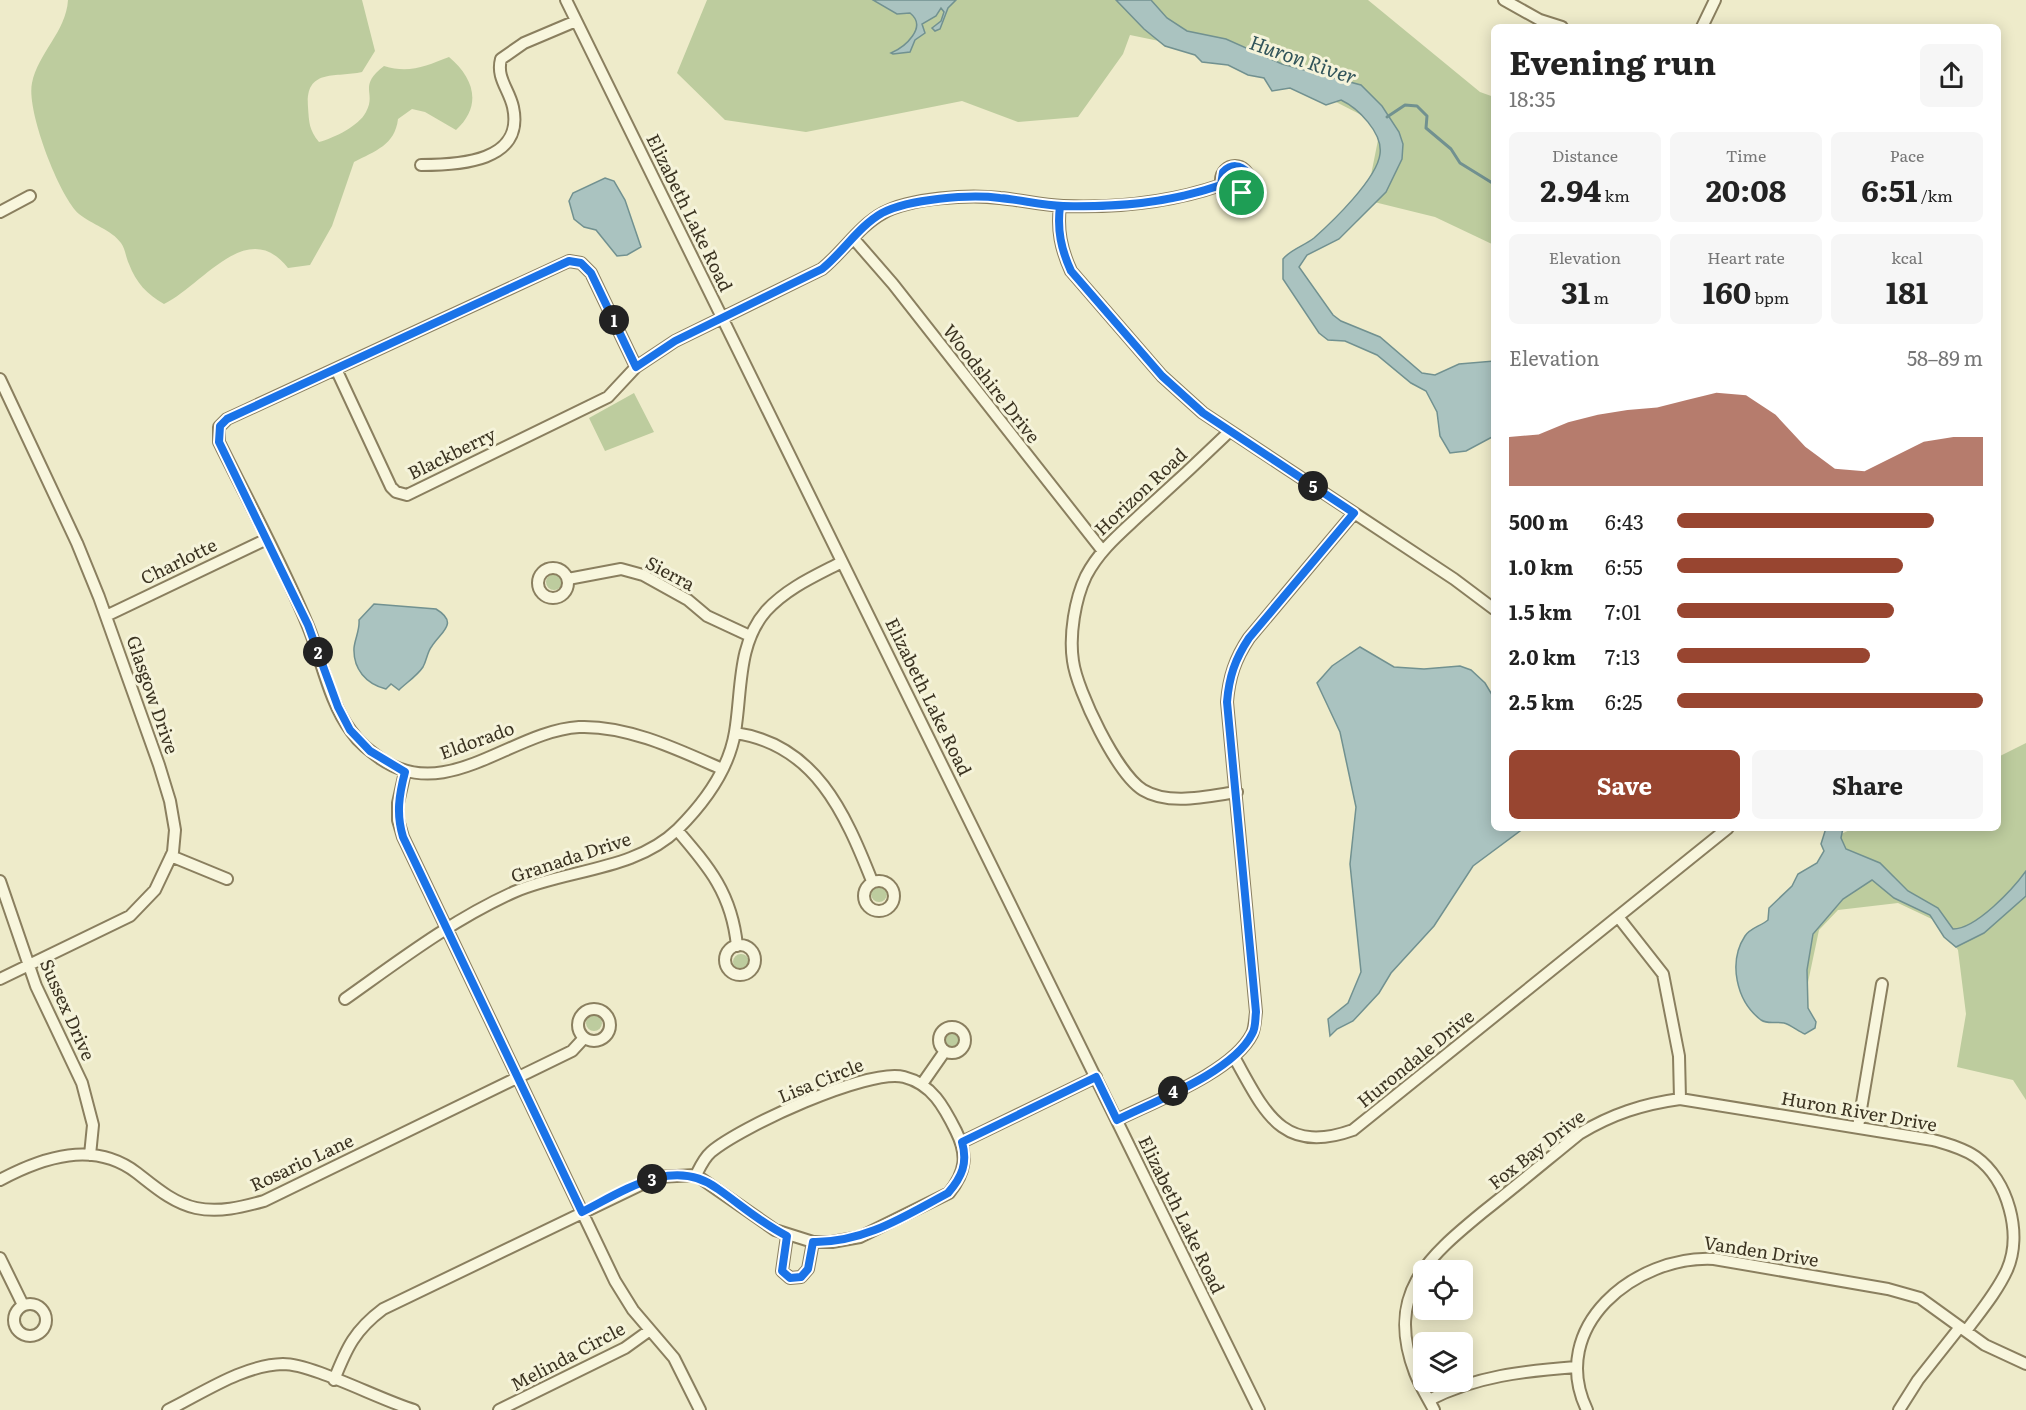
<!DOCTYPE html>
<html lang="en">
<head>
<meta charset="utf-8">
<style>
	body { margin:0; font-family:Literata,serif; background:#f6f6f6; color:#222; height:100vh; display:flex; flex-direction:column; font-size:22px; white-space:nowrap }
	* { box-sizing:border-box; margin:0 }
	p { font-size:20px; color:#767676 }
	.icon { flex:none; width:33px; height:33px; fill:none; stroke:currentColor; stroke-width:2; stroke-linecap:round; stroke-linejoin:round }
	.map { position:relative; flex:1; overflow:hidden }
	.side { position:absolute; left:1491px; top:24px; width:510px; height:807px; display:flex; flex-direction:column; background:#fff; border-radius:9px; box-shadow:0 3px 15px #0003 }
	.side>* { flex:none }
	.buttons { position:absolute; left:1413px; top:1260px; display:grid; gap:12px }
	.buttons a { display:grid; place-items:center; width:60px; height:60px; border-radius:9px; background:#fff; box-shadow:0 3px 15px #0003; font-size:30px }
	.pin { position:absolute; display:grid; place-items:center; width:51px; height:51px; color:#fff; margin:-26px; border:3px solid #fff; border-radius:50%; box-shadow:0 2px 6px #0007 }
	.km { position:absolute; width:30px; height:30px; margin:-15px; border-radius:50%; background:#222; color:#fff; font-size:16px; line-height:30px; text-align:center }
	.round { display:grid; place-items:center; flex:none; width:63px; height:63px; border-radius:9px; background:#f6f6f6 }
	.headline { display:flex; align-items:center; justify-content:space-between; height:102px; padding:0 18px }
	h1 { font-size:33px; font-weight:700; line-height:45px }
	.metrics { display:grid; grid-template-columns:repeat(3,1fr); gap:9px; height:102px; padding:6px 18px }
	.metrics div { display:grid; align-content:center; border-radius:9px; background:#f6f6f6; text-align:center }
	.metrics b { font-size:30px; font-weight:700 }
	.metrics small { font-size:16px; font-weight:400 }
	.metrics p { font-size:16px }
	.chart { height:168px; padding:12px 18px }
	.chart p { display:flex; justify-content:space-between }
	.chart svg { width:100%; height:108px; margin-top:6px; fill:#984530; opacity:.7 }
	.button { display:flex; gap:12px; margin-top:auto; padding:12px 18px }
	.button a { flex:1; height:69px; border-radius:9px; background:#984530; color:#fff; font-size:24px; font-weight:700; line-height:69px; text-align:center }
	.button a+a { background:#f6f6f6; color:#222 }
	ul { padding:0 18px; list-style:none; font-size:20px }
	li { display:grid; grid-template-columns:96px 72px 1fr; align-items:center; height:45px }
	li i { height:15px; border-radius:8px; background:#984530 }
	.map>svg:first-child { display:block }
	.green { fill:#bdcc9e }
	.water { fill:#aac3c0; stroke:#719190; stroke-width:1.5 }
	.lines { fill:none; stroke-linecap:round; stroke-linejoin:round }
	.stream { stroke:#719190; stroke-width:3 }
	.minor-casing { stroke:#8a7f5f; stroke-width:14 }
	.minor { stroke:#f8f6dd; stroke-width:10 }
	.route-casing { stroke:#fff; stroke-width:12 }
	.route { stroke:#1a73e8; stroke-width:8 }
	.labels { text-anchor:middle; stroke-width:6; stroke-linejoin:round; paint-order:stroke }
	.street-label { font-size:18px; fill:#3b3321; stroke:#f5f3da }
	.water-label { font-size:20px; font-style:italic; fill:#31545a; stroke:#f5f3da }
</style>
</head>
<body>
<div class="map">
<svg width="2026" height="1410" viewBox="0 0 2026 1410">
	<rect width="100%" height="100%" fill="#eeebca"/>
	<path class="green" d="M68,0H362L375,51L362,72C335,78 305,68 308,107C309,122 309,130 319,142C334,138 359,126 366,112C377,92 357,87 384,66C409,74 426,66 449,57C475,79 482,106 456,130L425,112L412,109L398,119C395,145 375,151 354,162L332,226L310,265L288,268C247,216 202,286 164,304C147,294 136,283 129,264C126,258 125,248 121,243C112,230 91,224 79,214C59,196 26,110 32,83C38,53 66,32 68,0Z
		M707,0H1368L1480,92L1494,97V245L1435,217L1366,200L1381,125L1256,61L1130,35L1123,54L1078,117L1018,122L962,101L806,132L725,120L677,73Z
		M1229 180a8 8 0 1 1 16 0a8 8 0 1 1-16 0Z
		M634,393L654,432L605,451L589,418Z
		M546 582a8 8 0 1 1 16 0a8 8 0 1 1-16 0Z
		M2026,743V1100L2013,1080L1957,1067L1966,1014L1958,950L1936,921L1898,903L1838,910L1819,930L1803,1006L1785,957L1839,835L1854,828H1998V757Z
		M871 894a8 8 0 1 1 16 0a8 8 0 1 1-16 0Z
		M733 962a8 8 0 1 1 16 0a8 8 0 1 1-16 0Z
		M586 1023a8 8 0 1 1 16 0a8 8 0 1 1-16 0Z
		M944 1040a8 8 0 1 1 16 0a8 8 0 1 1-16 0Z"/>
	<path class="water" d="M873,0H956L948,8L940,29L935,31L932,28L941,21L944,12L941,8L936,16L922,24L925,33L915,40L910,52L893,54L891,53C905,47 928,27 910,13L897,14Z
		M1116,0H1151L1167,18L1187,31L1226,39L1282,64L1361,85L1382,106L1399,132L1403,144L1402,159L1386,192L1339,239L1307,255L1299,267L1333,315L1341,321L1380,337L1422,373L1435,375L1459,364L1494,361V436L1466,451L1450,453L1440,436L1437,412L1426,391L1411,383L1377,355L1345,341L1328,340L1319,333L1283,279V259C1291,249 1304,246 1314,238C1332,222 1377,179 1380,154C1383,133 1358,108 1341,100L1326,105L1290,88L1272,91L1264,78L1248,75L1228,65L1202,62L1195,55L1165,46L1144,29Z
		M605,178L614,181L625,200L641,247L627,255L617,256L596,230L584,227L574,219L569,201L573,193Z
		M374,604L436,609C459,623 442,631 432,646C427,652 427,660 423,667C417,676 406,683 399,690L391,684L386,689C366,684 353,669 354,648C355,638 360,630 359,620Z
		M1360,647L1394,667L1424,669L1460,666L1471,670L1485,683L1494,698V828H1524L1473,866L1434,926L1391,973L1379,993L1353,1021L1337,1029L1330,1036L1328,1019L1348,1003L1361,972L1350,864L1356,807L1340,732L1317,683L1332,666Z
		M1826,828H1843L1841,838L1846,849L1880,863L1908,891L1938,908L1953,929C1976,929 2013,889 2026,871V896L1984,933L1956,947L1944,937L1930,915L1894,898L1872,880L1843,899L1813,934L1807,970L1808,1008L1816,1022L1815,1028L1805,1034C1798,1031 1791,1025 1784,1023C1776,1021 1769,1025 1761,1020C1736,1001 1728,962 1745,936C1750,928 1761,926 1768,920L1769,908L1792,886L1798,874L1817,863L1824,851L1821,844Z"/>
	<g class="lines">
		<path class="stream" d="M1387,117L1405,105L1417,106L1427,116L1426,128L1451,149L1460,163L1494,184"/>
		<g class="minor-casing">
			<path id="minor" d="M566,0L1259,1410
				M1504,0L1540,20L1562,27
				M1702,27L1715,0
				M421,165C459,165 525,162 513,107C509,89 496,78 501,59L524,43L576,21
				M1221 180a14 14 0 1 1 28 0a14 14 0 1 1-28 0Z
				M1060,206C1057,230 1061,249 1071,271L1162,376L1203,413L1454,579L1494,609
				M0,212L30,196
				M853,238L893,284L1102,550
				M636,367L591,273L581,263L569,261L227,419L219,427V442C249,503 282,563 308,626C322,660 329,702 351,731C359,743 370,751 381,759C447,804 512,731 579,727C627,725 679,750 722,769
				M336,369L391,487L396,492L407,495L608,397L636,367L675,341L822,269C843,252 859,226 883,213C910,198 969,194 1000,198C1021,200 1042,205 1063,206C1118,208 1169,203 1221,185
				M0,379L77,543L99,597L159,765L170,801L175,830L173,852L155,890L130,916L0,979
				M1230,431C1201,459 1172,486 1143,512C1122,532 1100,549 1086,576C1075,599 1069,635 1073,661C1077,691 1117,774 1143,790C1169,806 1209,796 1237,792
				M538 583a15 15 0 1 1 30 0a15 15 0 1 1-30 0Z
				M568,579L621,569L643,575L688,600L707,616L750,636
				M106,616L267,539
				M735,733C815,744 845,813 872,881
				M405,772L398,803V820L403,837L615,1281L633,1310L674,1358L700,1410
				M677,830C709,867 732,894 737,946
				M171,856L227,879
				M864 896a15 15 0 1 1 30 0a15 15 0 1 1-30 0Z
				M0,881L36,986L82,1083L93,1125L90,1155
				M1619,918L1663,974L1679,1056L1680,1099
				M725 960a15 15 0 1 1 30 0a15 15 0 1 1-30 0Z
				M345,999C400,960 452,920 514,892C567,869 635,871 678,829C704,803 729,769 735,732C742,691 737,644 766,611C787,588 815,576 842,562
				M578 1025a16 16 0 1 1 32 0a16 16 0 1 1-32 0Z
				M939 1040a13 13 0 1 1 26 0a13 13 0 1 1-26 0Z
				M1234,1057C1264,1110 1281,1156 1353,1130L1728,828
				M922,1084L945,1051
				M1117,1120C1155,1101 1233,1072 1252,1034C1255,1028 1255,1019 1256,1012L1227,702C1229,677 1235,659 1249,638L1354,513
				M1858,1127L1882,984
				M962,1142L1096,1077
				M0,1180C43,1157 94,1140 137,1173C155,1187 173,1203 196,1208C219,1213 242,1207 264,1201L572,1051L584,1038
				M787,1236L782,1271L790,1278L801,1277L808,1269L813,1242
				M0,1258L23,1305
				M14 1320a16 16 0 1 1 32 0a16 16 0 1 1-32 0Z
				M334,1380C347,1347 355,1330 383,1309L657,1177L696,1175L775,1230L813,1242H832L860,1237L949,1193C966,1172 968,1155 956,1131C944,1107 932,1084 904,1077C868,1068 740,1127 711,1152C704,1158 700,1167 696,1175
				M1429,1400C1476,1376 1524,1371 1576,1367
				M168,1410C203,1393 243,1365 283,1364C313,1364 380,1400 414,1410
				M499,1410L625,1348L650,1330
				M1434,1410C1428,1398 1420,1386 1415,1373C1385,1294 1427,1258 1483,1212C1516,1186 1547,1160 1579,1134C1612,1114 1643,1104 1680,1099L1933,1140C1947,1144 1963,1148 1976,1157C2008,1180 2023,1234 2007,1270C1997,1292 1980,1312 1966,1331
				M1587,1410C1547,1327 1635,1255 1714,1259L1888,1289L1920,1298L1985,1345L2026,1364
				M1899,1410L1918,1380L1960,1327"/>
		</g>
		<use href="#minor" class="minor"/>
	</g>
	<g class="lines">
		<g class="route-casing">
			<path id="route" d="M1242,193L1232,195L1221,185C1169,203 1118,208 1063,206C1042,205 1021,200 1000,198C969,194 909,199 882,213C859,226 843,252 822,269L675,341L636,367L591,273L581,263L569,261L227,419L220,426L219,442L308,625L338,707L350,730L370,751L405,772C399,795 396,814 403,837L582,1212C625,1190 674,1156 718,1189C741,1205 761,1223 787,1236L782,1271L790,1278L801,1277L808,1269L813,1242C864,1243 905,1216 948,1193C962,1177 968,1163 962,1142L1096,1077L1117,1120C1155,1101 1233,1072 1252,1034C1256,1028 1255,1019 1256,1012L1227,702C1229,677 1235,659 1249,638L1354,513L1203,413L1162,376L1071,271C1061,249 1057,230 1060,206C1118,207 1166,204 1221,185L1223,172C1231,164 1240,164 1248,173L1249,184L1242,193"/>
		</g>
		<use href="#route" class="route"/>
	</g>
	<g class="labels">
		<g class="street-label">
			<text transform="translate(689 213) rotate(64)" y="6">Elizabeth Lake Road</text>
			<text transform="translate(991 384) rotate(52)" y="6">Woodshire Drive</text>
			<text transform="translate(452 454) rotate(-26)" y="6">Blackberry</text>
			<text transform="translate(1141 492) rotate(-43)" y="6">Horizon Road</text>
			<text transform="translate(179 562) rotate(-26)" y="6">Charlotte</text>
			<text transform="translate(670 574) rotate(28)" y="6">Sierra</text>
			<text transform="translate(152 695) rotate(71)" y="6">Glasgow Drive</text>
			<text transform="translate(928 697) rotate(64)" y="6">Elizabeth Lake Road</text>
			<text transform="translate(477 741) rotate(-20)" y="6">Eldorado</text>
			<text transform="translate(571 858) rotate(-18)" y="6">Granada Drive</text>
			<text transform="translate(67 1010) rotate(66)" y="6">Sussex Drive</text>
			<text transform="translate(1416 1059) rotate(-39)" y="6">Hurondale Drive</text>
			<text transform="translate(821 1081) rotate(-22)" y="6">Lisa Circle</text>
			<text transform="translate(1859 1112) rotate(10)" y="6">Huron River Drive</text>
			<text transform="translate(1537 1150) rotate(-38)" y="6">Fox Bay Drive</text>
			<text transform="translate(302 1163) rotate(-25)" y="6">Rosario Lane</text>
			<text transform="translate(1181 1215) rotate(64)" y="6">Elizabeth Lake Road</text>
			<text transform="translate(1761 1252) rotate(9)" y="6">Vanden Drive</text>
			<text transform="translate(568 1357) rotate(-28)" y="6">Melinda Circle</text>
		</g>
		<g class="water-label">
			<text transform="translate(1303 60) rotate(19)" y="7">Huron River</text>
		</g>
	</g>
</svg>
<div class="buttons">
<a><svg class="icon" aria-label="locate" viewBox="0 0 24 24"><circle cx="12" cy="12" r="6"/><path d="M12 2v4M12 18v4M2 12h4M18 12h4"/></svg></a>
<a><svg class="icon" aria-label="layers" viewBox="0 0 24 24"><path d="M12 4l9 5-9 5-9-5zM3 14l9 5 9-5"/></svg></a>
</div>
<div class="pin" style="left:1242px;top:193px;background:#1e9e55"><svg class="icon" aria-label="arrive" viewBox="0 0 24 24"><path d="M6 21V4h12l-3 4 3 4H6"/></svg></div>
<b class="km" style="left:614px;top:320px">1</b>
<b class="km" style="left:318px;top:652px">2</b>
<b class="km" style="left:652px;top:1179px">3</b>
<b class="km" style="left:1173px;top:1091px">4</b>
<b class="km" style="left:1313px;top:486px">5</b>
<section class="side">
<div class="headline"><div><h1>Evening run</h1><p>18:35</p></div><a class="round"><svg class="icon" aria-label="share" viewBox="0 0 24 24"><path d="M12 15V3M7 8l5-5 5 5M5 13v7h14v-7"/></svg></a></div>
<div class="metrics">
<div><p>Distance</p><b>2.94<small> km</small></b></div>
<div><p>Time</p><b>20:08</b></div>
<div><p>Pace</p><b>6:51<small> /km</small></b></div>
</div>
<div class="metrics">
<div><p>Elevation</p><b>31<small> m</small></b></div>
<div><p>Heart rate</p><b>160<small> bpm</small></b></div>
<div><p>kcal</p><b>181</b></div>
</div>
<div class="chart"><p><span>Elevation</span>58–89 m</p>
<svg viewBox="0 0 160 44" preserveAspectRatio="none"><path d="M0 44V24L10 23L20 18L30 15L40 13L50 12L60 9L70 6L80 7L90 15L100 28L110 37L120 38L130 32L140 26L150 24L160 24V44z"/></svg>
</div>
<ul>
<li><b>500 m</b>6:43<i style="width:84%"></i></li>
<li><b>1.0 km</b>6:55<i style="width:74%"></i></li>
<li><b>1.5 km</b>7:01<i style="width:71%"></i></li>
<li><b>2.0 km</b>7:13<i style="width:63%"></i></li>
<li><b>2.5 km</b>6:25<i style="width:100%"></i></li>
</ul>
<div class="button"><a>Save</a><a>Share</a></div>
</section>
</div>
</body>
</html>
